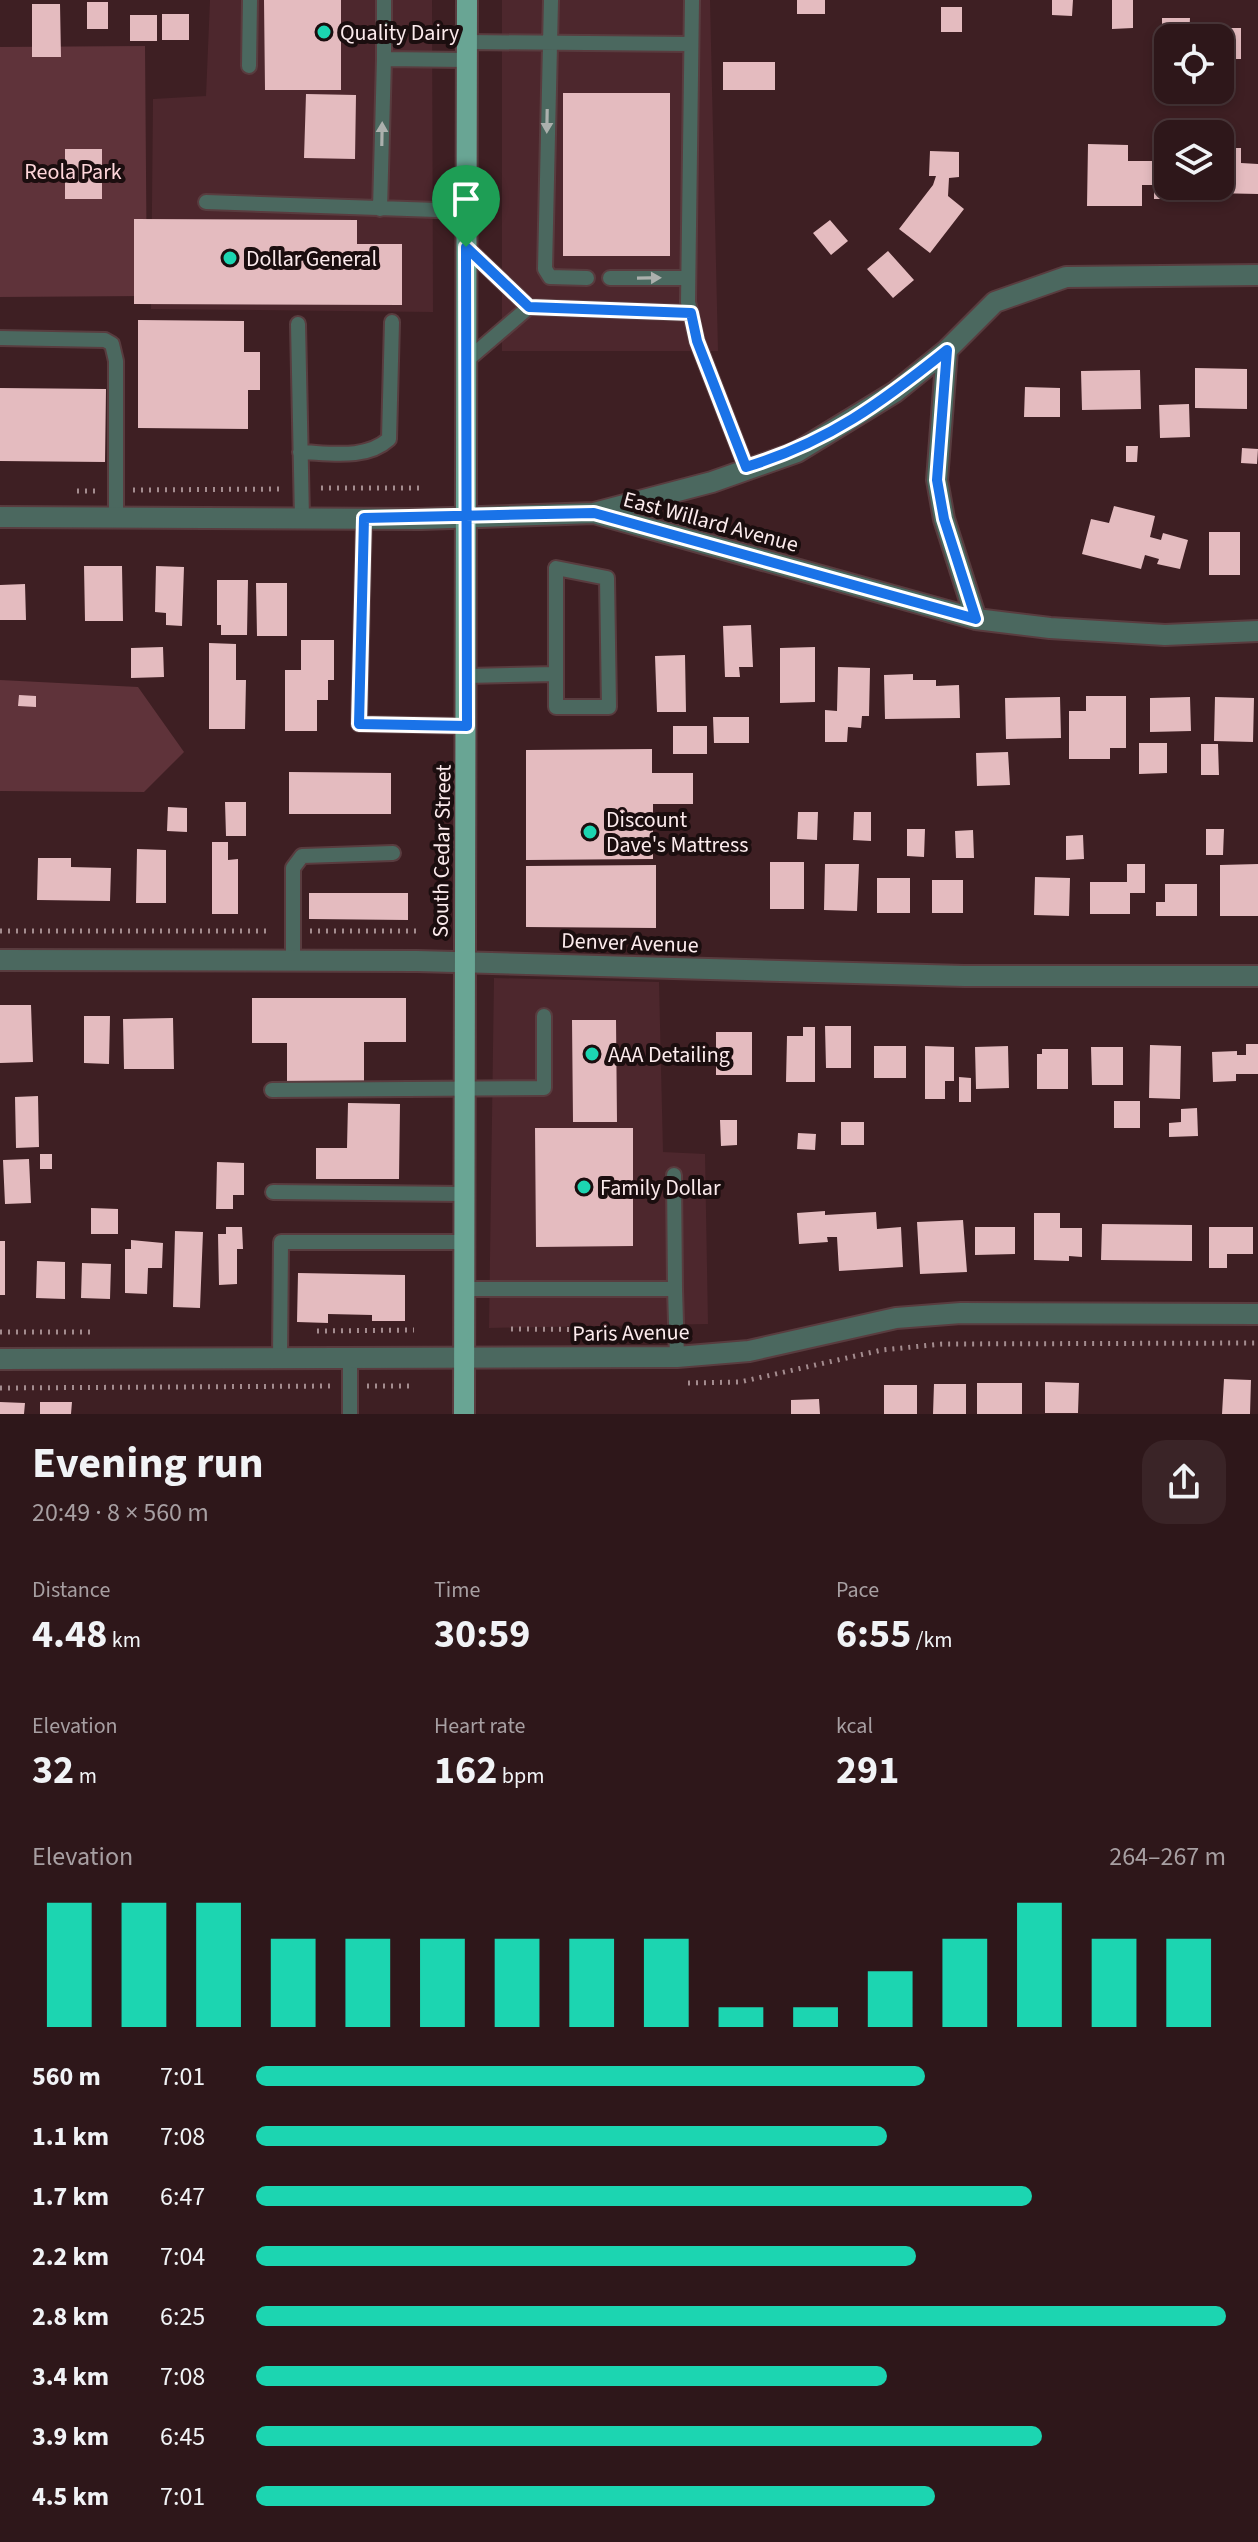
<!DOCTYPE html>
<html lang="en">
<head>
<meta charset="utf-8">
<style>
	body { margin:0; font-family:"Source Sans 3",sans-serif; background:#3a2427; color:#f1f3f6; height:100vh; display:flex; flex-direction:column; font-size:30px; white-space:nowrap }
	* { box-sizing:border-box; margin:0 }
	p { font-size:26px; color:#a79fa2 }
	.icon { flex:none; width:44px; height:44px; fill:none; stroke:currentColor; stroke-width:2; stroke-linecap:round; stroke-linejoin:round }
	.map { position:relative; height:1414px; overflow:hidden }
	.sheet { display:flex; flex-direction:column; background:#2e171a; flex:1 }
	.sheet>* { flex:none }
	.tools { position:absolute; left:1154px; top:24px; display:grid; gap:16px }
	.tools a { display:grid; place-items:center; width:80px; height:80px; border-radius:16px; background:#2e171a; box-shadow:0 4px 12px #0003,0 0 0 2px #493639; font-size:40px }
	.pin { position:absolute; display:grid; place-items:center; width:68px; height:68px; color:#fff; margin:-82px -34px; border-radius:50% 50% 50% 0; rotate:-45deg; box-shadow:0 0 8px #0007 }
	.pin .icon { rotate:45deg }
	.round { display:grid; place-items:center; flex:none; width:84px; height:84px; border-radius:24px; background:#3a2427 }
	.summary { display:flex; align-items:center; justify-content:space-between; height:136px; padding:0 32px }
	h1 { font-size:44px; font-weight:700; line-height:60px }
	.stats { display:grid; grid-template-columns:repeat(3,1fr); gap:12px; height:136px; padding:8px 32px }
	.stats div { display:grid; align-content:center }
	.stats b { font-size:40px; font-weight:700 }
	.stats small { font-size:22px; font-weight:400 }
	.stats p { font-size:22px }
	.chart { height:224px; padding:16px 32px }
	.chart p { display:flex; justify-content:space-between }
	.chart svg { width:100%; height:144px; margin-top:8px; stroke:#1cd5b1; stroke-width:6 }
	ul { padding:0 32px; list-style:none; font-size:26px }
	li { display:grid; grid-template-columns:128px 96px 1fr; align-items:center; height:60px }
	li i { height:20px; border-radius:10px; background:#1cd5b1 }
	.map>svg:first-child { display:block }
	.built { fill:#4d272d }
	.green { fill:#5f333a }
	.building { fill:#e4bbbf }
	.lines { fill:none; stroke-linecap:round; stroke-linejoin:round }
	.lane-casing { stroke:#593c3f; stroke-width:18 }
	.street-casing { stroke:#593c3f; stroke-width:24 }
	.primary-casing { stroke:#593c3f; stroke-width:24 }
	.path { stroke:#a48c8f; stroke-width:5; stroke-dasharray:2 6; stroke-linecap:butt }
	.lane { stroke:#4b685f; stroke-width:14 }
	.street { stroke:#4b685f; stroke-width:20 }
	.primary { stroke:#69a594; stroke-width:20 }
	.oneway { fill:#acb0ad }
	.route-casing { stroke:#fff; stroke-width:16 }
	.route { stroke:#1a73e8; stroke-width:10 }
	.poi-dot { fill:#1cd5b1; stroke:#1b0e0f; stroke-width:3 }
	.labels { text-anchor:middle; stroke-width:8; stroke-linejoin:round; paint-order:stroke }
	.poi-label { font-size:22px; fill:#fcebed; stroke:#1b0e0f; text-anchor:start }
	.park-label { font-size:22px; fill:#fed6da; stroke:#1b0e0f }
	.street-label { font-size:22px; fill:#fcebed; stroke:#1b0e0f }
</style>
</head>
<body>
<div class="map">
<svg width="1258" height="1414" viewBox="0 0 1258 1414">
	<rect width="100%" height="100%" fill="#3e1f23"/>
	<path class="built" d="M210,0H432L433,312L151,309L153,99L206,96Z
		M502,0H710L718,351H502Z
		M494,978L659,982L663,1152L705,1154L708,1324L489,1328Z"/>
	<path class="green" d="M145,46L147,296L0,297V47Z
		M0,680L138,687L184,752L144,792L0,791Z"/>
	<path class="building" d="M264,0H341V90H265Z
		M797,0H825V14H797Z
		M1052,0H1073L1072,16L1052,15Z
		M1112,0H1133V28L1112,29Z
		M87,2H108V29H87Z
		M32,4H60L61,57H32Z
		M941,7H962V32H941Z
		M162,14H189V40H162Z
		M130,15H157V41H130Z
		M1162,18H1190L1189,38H1168V46H1162Z
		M1211,28H1241V59H1220V38H1211Z
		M723,62H775V90H723Z
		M563,93H670V256H563Z
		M306,94L356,95L355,159L304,158Z
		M1088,144L1128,145V161H1157V154L1168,155V186H1182L1181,199H1154V185H1142V206H1087Z
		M1220,148H1241V163L1258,164V194L1212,193V186H1220Z
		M65,149H102V199H65Z
		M930,151L959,152V177L949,178L948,196L964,209L930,253L899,229L933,185L936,176H929Z
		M134,219L357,220V244H402V305L134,304Z
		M830,220L848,241L831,255L813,233Z
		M888,251L914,280L893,298L867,269Z
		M138,320L244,321V352H260V390H248V429L138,428Z
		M1195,368L1247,369V409L1195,408Z
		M1140,370L1141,409L1082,410L1081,371Z
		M1025,387L1060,388V417H1024Z
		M0,388L106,389L105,462L0,461Z
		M1189,404L1190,437L1160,438L1159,405Z
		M1126,446H1138L1137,462H1126Z
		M1242,448L1258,449L1257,464L1241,463Z
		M1114,506L1155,516L1150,537L1161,540L1163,533L1188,540L1180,569L1157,564L1159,559L1145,555L1141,569L1082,554L1091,519L1109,523Z
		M1209,532H1240V575H1209Z
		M84,566H122L123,621H85Z
		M156,566L184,567L182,626L166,625V613L155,612Z
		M217,580H248L247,635H221V625H217Z
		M256,583H287V636H257Z
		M25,584L26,620H0V585Z
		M751,625L753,667H739L740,677H725L723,626Z
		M301,640H334V680H328V700H317V731H285V670H301Z
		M209,643L236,644V680H246L245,729H209Z
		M163,647L164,677L131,678V648Z
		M815,647V702L780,703V648Z
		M685,655L686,712H657L655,656Z
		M838,667L870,668L869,716H862L861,728L848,727L847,742H825V710L837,711Z
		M913,674V680H936V686L959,685L960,718L885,719L884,675Z
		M19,695L36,696V707L18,706Z
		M1086,696H1126V748H1110V759H1069V711H1086Z
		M1060,697L1061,738L1006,739L1005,698Z
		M1190,697L1191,731L1150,732V698Z
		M1215,697L1254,698L1253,742L1214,741Z
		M713,717H749V743H714Z
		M673,726H707V754H673Z
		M1139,743H1167V773L1139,774Z
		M1201,744H1218L1219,775H1201Z
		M652,749V773H693V804H653V859L526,860V750Z
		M1008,752L1010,785L977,786L976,753Z
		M289,772L391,773V814H289Z
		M225,802H246V836H226Z
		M168,807L187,808V832L167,831Z
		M798,812H818L817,840L797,839Z
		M854,812H871V841L853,840Z
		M907,829H925L924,857L907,856Z
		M1206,829H1224L1223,855H1206Z
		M973,830L974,858H956L955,831Z
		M1083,835L1084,859L1066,860V836Z
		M212,842H228V860L238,859V914H212Z
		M137,849L166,850V903H136Z
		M38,858H71V867L111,868L110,901L37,900Z
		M770,862H804V909H770Z
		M825,864H859L857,911L824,910Z
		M1127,864H1145V893H1130V914H1090V882H1127Z
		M1258,864V916H1220V865Z
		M656,865V928L526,927V866Z
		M1035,877L1070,878L1069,916L1034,915Z
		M877,878H910V913H877Z
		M932,880H963V913H932Z
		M1165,884H1197V916H1156V902H1165Z
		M309,893H408V920L309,919Z
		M252,998H406V1042H364V1083H287V1043H252Z
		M0,1005H31L33,1062L0,1063Z
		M84,1016H110L109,1064L84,1063Z
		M173,1018L174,1069H124L123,1019Z
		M572,1020H616L617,1122H573Z
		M825,1026H851V1068H826Z
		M803,1027H815V1082H786L787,1036H803Z
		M716,1032H752V1075H716Z
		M1246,1044H1258V1074H1236V1081L1213,1082L1212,1052L1237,1051V1055H1246Z
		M1150,1045L1181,1046L1180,1099L1149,1098Z
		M874,1046H906V1078H874Z
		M925,1046L954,1047V1081H945V1099H925Z
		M1008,1046L1009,1088L976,1089L975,1047Z
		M1091,1047H1123V1085H1092Z
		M1042,1049H1068V1089H1037V1054H1042Z
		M959,1077L971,1078V1102H959Z
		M38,1096L39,1147L16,1148L15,1097Z
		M1114,1101H1140V1128H1114Z
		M348,1103L400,1104L399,1179H316V1148H347Z
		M1197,1108L1198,1136L1169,1137V1123L1181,1122V1109Z
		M720,1120H737V1145L721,1146Z
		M841,1122H864V1145H841Z
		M535,1128H633V1246L536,1247Z
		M798,1133L816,1134L815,1150L797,1149Z
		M40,1154H52V1169H40Z
		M29,1159L31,1203L5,1204L3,1160Z
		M217,1162L244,1163V1195H233V1209H216Z
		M91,1208L118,1209V1234H91Z
		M825,1211V1215L876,1212L877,1229L901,1227L903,1267L839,1271L837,1237H827L828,1242L799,1244L797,1213Z
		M1034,1213H1060V1228H1082V1257L1069,1256V1261L1034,1260Z
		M963,1220L967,1272L920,1274L917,1222Z
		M1102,1224L1192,1225V1261L1101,1260Z
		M226,1227H242L243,1249H237V1284L219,1285L218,1234H226Z
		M975,1227H1015V1254L975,1255Z
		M1209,1227H1253V1254H1227V1268H1209Z
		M175,1231L203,1232L200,1308L173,1307Z
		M131,1240L163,1243L162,1268H148L147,1294L125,1293V1249H131Z
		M0,1241H5V1295H0Z
		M37,1261L65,1262V1299L36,1298Z
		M82,1263L111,1264L110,1299L81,1298Z
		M298,1273L405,1275V1321H372V1315L328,1314V1323L297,1322Z
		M1224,1379L1251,1380L1250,1414H1222Z
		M1045,1382L1079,1383L1078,1413H1045Z
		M977,1383H1022V1414H977Z
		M934,1384H966V1414H933Z
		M884,1385H917V1414H884Z
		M819,1399L820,1414H791V1400Z
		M0,1402L25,1403L24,1414H0Z
		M40,1402H72L71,1414H40Z"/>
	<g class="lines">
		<g class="lane-casing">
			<path id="lane" d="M384,0V59L467,60
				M551,0L545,269L550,277L587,278
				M692,0L688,302L697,341L746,467
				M467,42L691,44
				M249,66L250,0
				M206,202L466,211
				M380,209L384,59
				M610,278H688
				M529,307L691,313
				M298,324L302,518
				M0,338L105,340L112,344L116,361V516
				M465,362L529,307L466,247
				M300,452C330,453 366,460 389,439L392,322
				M364,518L359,724L467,726
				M466,676L556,674V707H609L607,578L556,568V674
				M293,961V868L302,856L393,853
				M272,1090L544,1088V1016
				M674,1175L675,1289
				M273,1192L464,1194
				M464,1289H675L677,1357
				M280,1359L281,1242H464
				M350,1359V1414"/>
		</g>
		<g class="street-casing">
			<path id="street" d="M947,350L937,480L944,519L976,619
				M594,513L712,482L797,452L895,392L947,350L995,302L1066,277L1258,275
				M0,517L421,519L594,513L976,619L1050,628L1165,635L1258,631
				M0,960L417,961L964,976H1258
				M0,1359L677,1357L749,1351L896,1318L961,1313L1258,1314"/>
		</g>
		<g class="primary-casing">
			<path id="primary" d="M464,1414L467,0"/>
		</g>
		<path class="path" d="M321,488H420
			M133,490L283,489
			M77,491H99
			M0,931H272
			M310,931H417
			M511,1329L658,1330
			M317,1331L414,1330
			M0,1332H95
			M688,1383L740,1382L882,1350L942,1344L1258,1343
			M367,1386H414
			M0,1388L333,1386"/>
		<use href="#lane" class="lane"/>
		<use href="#street" class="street"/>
		<use href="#primary" class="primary"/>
	</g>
	<defs><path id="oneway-solid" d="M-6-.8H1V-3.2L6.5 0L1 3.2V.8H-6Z" transform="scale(2)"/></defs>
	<g class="oneway">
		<use href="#oneway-solid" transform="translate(547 121) rotate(91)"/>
		<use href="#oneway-solid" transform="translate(382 134) rotate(-89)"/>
		<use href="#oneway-solid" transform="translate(649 278) rotate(-1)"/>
	</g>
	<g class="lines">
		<g class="route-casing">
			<path id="route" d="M466,247L467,726L359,724L364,518L594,513L976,619L944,519L937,480L947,350C881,403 828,442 746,467L697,341L691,313L529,307L466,247"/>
		</g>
		<use href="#route" class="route"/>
	</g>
	<g class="poi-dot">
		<circle cx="324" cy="32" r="8"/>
		<circle cx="230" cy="258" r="8"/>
		<circle cx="590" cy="832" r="8"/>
		<circle cx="592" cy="1054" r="8"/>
		<circle cx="584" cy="1187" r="8"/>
	</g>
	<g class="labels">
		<g class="poi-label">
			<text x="340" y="40">Quality Dairy</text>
			<text x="246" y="266">Dollar General</text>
			<text x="606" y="827">Discount<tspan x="606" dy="25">Dave's Mattress</tspan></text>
			<text x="608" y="1062">AAA Detailing</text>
			<text x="600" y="1195">Family Dollar</text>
		</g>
		<g class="park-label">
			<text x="73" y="179">Reola Park</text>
		</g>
		<g class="street-label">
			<text transform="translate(711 521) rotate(15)" y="8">East Willard Avenue</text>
			<text transform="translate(441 851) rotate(-89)" y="8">South Cedar Street</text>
			<text transform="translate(630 942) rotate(2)" y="8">Denver Avenue</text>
			<text transform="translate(631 1332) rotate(-1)" y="8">Paris Avenue</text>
		</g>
	</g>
</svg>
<div class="tools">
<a><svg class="icon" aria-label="locate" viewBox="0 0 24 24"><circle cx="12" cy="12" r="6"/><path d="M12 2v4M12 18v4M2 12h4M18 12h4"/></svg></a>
<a><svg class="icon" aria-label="layers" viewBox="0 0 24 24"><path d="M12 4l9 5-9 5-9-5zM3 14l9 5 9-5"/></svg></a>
</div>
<div class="pin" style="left:466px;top:247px;background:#1e9e55"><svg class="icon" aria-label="arrive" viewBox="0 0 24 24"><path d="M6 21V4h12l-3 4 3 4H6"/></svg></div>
</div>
<section class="sheet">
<div class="summary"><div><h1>Evening run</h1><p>20:49 · 8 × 560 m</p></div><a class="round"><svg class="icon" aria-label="share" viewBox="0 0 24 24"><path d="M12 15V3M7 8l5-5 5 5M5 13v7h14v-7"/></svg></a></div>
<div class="stats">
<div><p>Distance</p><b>4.48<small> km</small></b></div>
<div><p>Time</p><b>30:59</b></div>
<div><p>Pace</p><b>6:55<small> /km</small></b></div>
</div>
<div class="stats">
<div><p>Elevation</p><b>32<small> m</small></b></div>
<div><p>Heart rate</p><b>162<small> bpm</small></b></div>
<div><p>kcal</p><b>291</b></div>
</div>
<div class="chart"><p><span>Elevation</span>264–267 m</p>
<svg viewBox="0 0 160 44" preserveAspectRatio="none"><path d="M5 44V6M15 44V6M25 44V6M35 44V17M45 44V17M55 44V17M65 44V17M75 44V17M85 44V17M95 44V38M105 44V38M115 44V27M125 44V17M135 44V6M145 44V17M155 44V17"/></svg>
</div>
<ul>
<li><b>560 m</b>7:01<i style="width:69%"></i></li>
<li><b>1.1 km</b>7:08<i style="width:65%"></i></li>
<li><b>1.7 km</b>6:47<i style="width:80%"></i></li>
<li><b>2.2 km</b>7:04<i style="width:68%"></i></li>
<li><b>2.8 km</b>6:25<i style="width:100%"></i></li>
<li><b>3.4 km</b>7:08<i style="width:65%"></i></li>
<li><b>3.9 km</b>6:45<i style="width:81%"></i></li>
<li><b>4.5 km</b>7:01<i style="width:70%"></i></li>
</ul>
</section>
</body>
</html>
